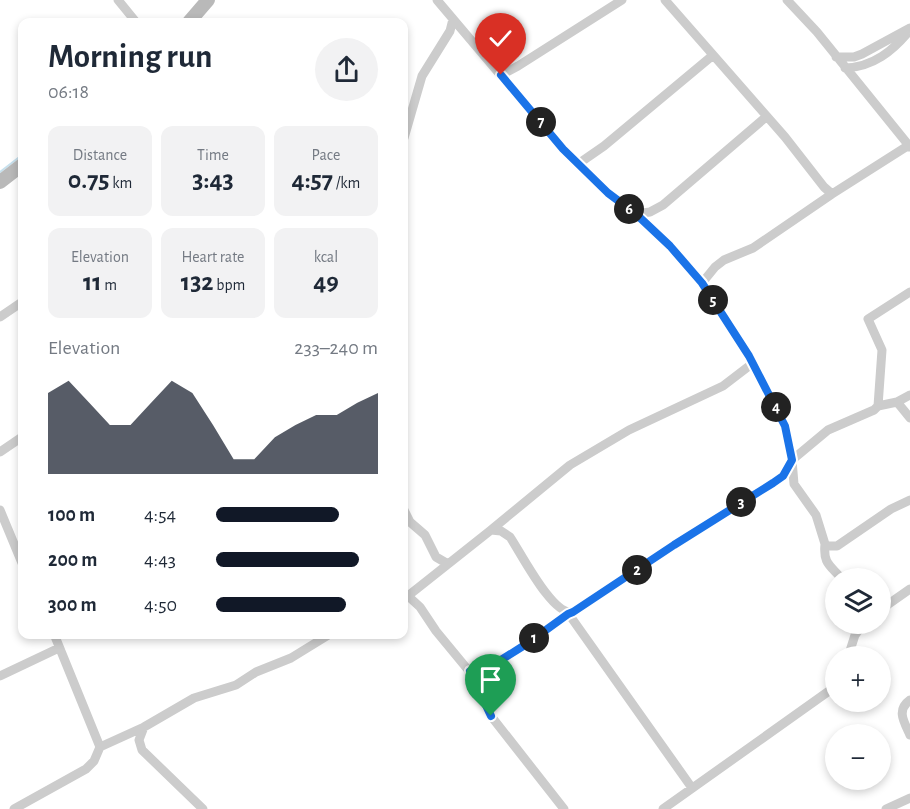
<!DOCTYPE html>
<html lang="en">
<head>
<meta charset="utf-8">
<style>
	body { margin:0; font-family:"Alegreya Sans",sans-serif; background:#f2f2f3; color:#1f2937; height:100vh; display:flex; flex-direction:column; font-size:22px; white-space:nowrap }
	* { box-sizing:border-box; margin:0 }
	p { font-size:20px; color:#747a83 }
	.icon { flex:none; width:33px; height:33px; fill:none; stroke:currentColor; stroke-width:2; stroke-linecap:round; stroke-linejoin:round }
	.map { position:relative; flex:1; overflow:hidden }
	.sheet { position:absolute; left:18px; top:18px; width:390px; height:621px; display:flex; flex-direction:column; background:#fff; border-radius:12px; box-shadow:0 3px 9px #0003 }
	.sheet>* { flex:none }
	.tools { position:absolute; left:825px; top:568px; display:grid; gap:12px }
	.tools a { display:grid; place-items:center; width:66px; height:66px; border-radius:50%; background:#fff; box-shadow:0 3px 9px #0003; font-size:30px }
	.pin { position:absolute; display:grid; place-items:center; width:51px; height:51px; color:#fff; margin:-62px -26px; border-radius:50% 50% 50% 0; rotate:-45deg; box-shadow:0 0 6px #0007 }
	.pin .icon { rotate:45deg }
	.km { position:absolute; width:30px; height:30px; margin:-15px; border-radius:50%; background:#222; color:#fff; font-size:16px; line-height:30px; text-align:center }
	.round { display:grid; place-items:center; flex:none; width:63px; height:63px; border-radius:32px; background:#f2f2f3 }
	.headline { display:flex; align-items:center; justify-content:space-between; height:102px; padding:0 30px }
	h1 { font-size:33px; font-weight:600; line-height:45px }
	.stats { display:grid; grid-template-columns:repeat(3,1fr); gap:9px; height:102px; padding:6px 30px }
	.stats div { display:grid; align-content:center; border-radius:12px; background:#f2f2f3; text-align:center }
	.stats b { font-size:26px; font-weight:600 }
	.stats small { font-size:16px; font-weight:400 }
	.stats p { font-size:16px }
	.chart { height:168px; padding:12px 30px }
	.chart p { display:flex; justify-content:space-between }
	.chart svg { width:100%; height:108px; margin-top:6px; fill:#111827; opacity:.7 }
	ul { padding:0 30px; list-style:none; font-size:20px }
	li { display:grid; grid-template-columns:96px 72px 1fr; align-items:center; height:45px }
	li i { height:15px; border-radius:8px; background:#111827 }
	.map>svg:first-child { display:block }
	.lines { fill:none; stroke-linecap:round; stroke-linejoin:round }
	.stream { stroke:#c7e1ee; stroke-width:2 }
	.minor { stroke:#ccc; stroke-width:9 }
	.secondary { stroke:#b9b9b9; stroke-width:14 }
	.route-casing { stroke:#fff; stroke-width:12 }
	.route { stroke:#1a73e8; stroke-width:8 }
</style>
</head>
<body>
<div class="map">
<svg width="910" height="809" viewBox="0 0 910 809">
	<rect width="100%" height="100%" fill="#fff"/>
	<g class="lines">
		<path class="stream" d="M0,172L22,155"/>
		<path class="minor" d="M118,0L136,22
			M437,0L563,149L608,193L636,214L670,246L702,283L749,356L785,426L792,460L794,484L816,515L825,544L828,546H837L891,509L910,500
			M665,0L785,137L824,187L832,194
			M787,0L817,32L910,147
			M836,57H854L862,54L910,28
			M845,68C873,67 893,51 910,30
			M501,75L518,66L622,0
			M404,138L422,76L450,31L453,19
			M578,164L604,146L712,56
			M636,214L650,212L663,205L766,117
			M702,283L715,267L724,260L753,248L832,194L909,145
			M0,317L22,302
			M897,402L910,418
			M878,406L897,402L910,395
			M0,452L22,437
			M0,510L22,563
			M404,510L410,522L425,535L436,557L448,564
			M491,530L570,465L629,430L723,386L753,363
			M825,544C823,564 830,565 842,579
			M408,596L420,607L436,631L469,671L491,716L564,809
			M404,599L491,530L501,531L510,537C521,553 553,617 573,612L674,545L773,483L783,476L792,460L828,430L874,410L878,406L882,350L868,319L910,292
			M880,610L910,589
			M848,657L855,635L863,624
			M469,671L477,673L482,672L528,643L568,613L692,788
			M0,676L59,648
			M910,700C896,710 904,722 910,735
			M100,747L144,727
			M14,809L86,769L94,761L100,747L54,634
			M203,809L142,750L139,740L144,727L194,698L236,685L256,672L291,658L330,634
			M663,809L836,686
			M886,809L910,798"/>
		<path class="secondary" d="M189,22L208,0
			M0,182L22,165"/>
	</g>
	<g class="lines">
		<g class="route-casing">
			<path id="route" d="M491,716L470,671L477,673L482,672L528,643L568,614L573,612L674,545L773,483L783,476L792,460L785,426L749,356L702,283L670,246L636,214L608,193L563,149L501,75"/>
		</g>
		<use href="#route" class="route"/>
	</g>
</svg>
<div class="tools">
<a><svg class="icon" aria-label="layers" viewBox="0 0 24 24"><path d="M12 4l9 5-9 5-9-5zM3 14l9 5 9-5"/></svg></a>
<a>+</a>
<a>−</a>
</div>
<div class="pin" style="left:491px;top:716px;background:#1e9e55"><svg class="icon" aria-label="arrive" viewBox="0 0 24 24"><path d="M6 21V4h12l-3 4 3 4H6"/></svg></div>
<div class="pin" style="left:501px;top:75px;background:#d93025"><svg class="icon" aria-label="check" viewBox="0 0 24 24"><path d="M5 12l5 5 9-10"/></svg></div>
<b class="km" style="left:534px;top:638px">1</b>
<b class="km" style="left:637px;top:570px">2</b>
<b class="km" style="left:741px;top:502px">3</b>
<b class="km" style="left:776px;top:407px">4</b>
<b class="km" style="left:713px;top:300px">5</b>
<b class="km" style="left:629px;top:209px">6</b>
<b class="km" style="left:541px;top:122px">7</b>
<section class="sheet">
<div class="headline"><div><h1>Morning run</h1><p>06:18</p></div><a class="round"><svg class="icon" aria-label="share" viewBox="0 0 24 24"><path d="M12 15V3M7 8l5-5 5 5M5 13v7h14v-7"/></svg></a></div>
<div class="stats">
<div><p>Distance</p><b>0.75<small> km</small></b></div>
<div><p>Time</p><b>3:43</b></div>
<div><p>Pace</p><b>4:57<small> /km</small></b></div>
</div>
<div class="stats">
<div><p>Elevation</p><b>11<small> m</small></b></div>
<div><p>Heart rate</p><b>132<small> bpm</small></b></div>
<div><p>kcal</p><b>49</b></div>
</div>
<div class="chart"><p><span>Elevation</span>233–240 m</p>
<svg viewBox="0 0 160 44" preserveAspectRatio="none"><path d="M0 44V11L10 6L20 15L30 24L40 24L50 15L60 6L70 11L80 24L90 38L100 38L110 29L120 24L130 20L140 20L150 15L160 11V44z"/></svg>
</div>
<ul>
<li><b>100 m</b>4:54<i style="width:76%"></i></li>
<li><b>200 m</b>4:43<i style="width:88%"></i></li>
<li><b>300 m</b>4:50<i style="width:80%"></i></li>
</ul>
</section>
</div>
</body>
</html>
